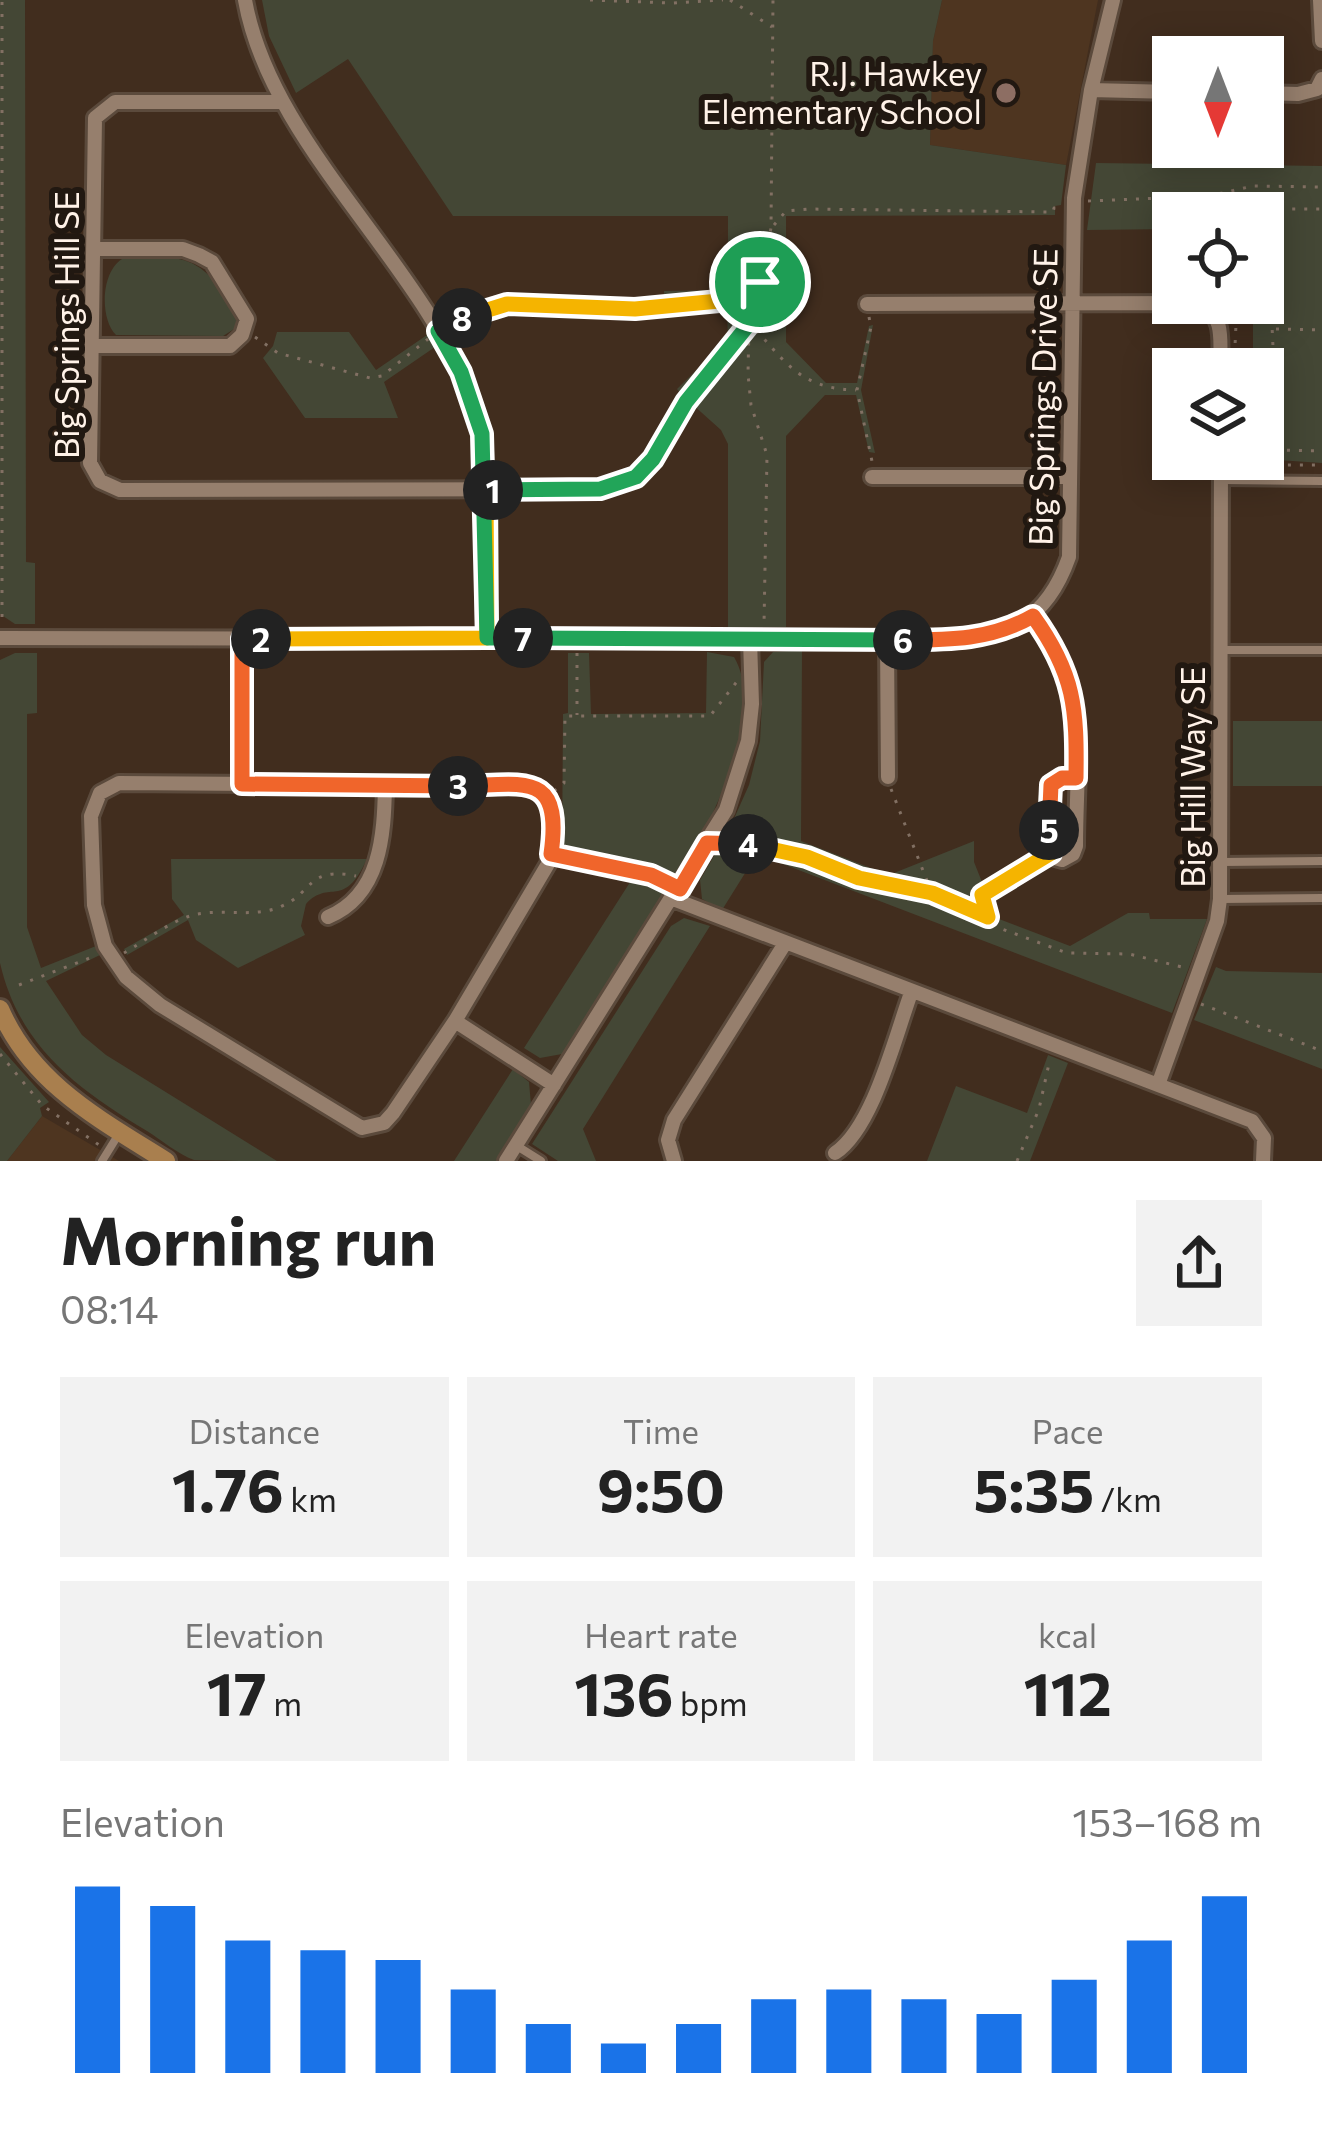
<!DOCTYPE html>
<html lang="en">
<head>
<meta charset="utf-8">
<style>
	body { margin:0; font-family:Commissioner,sans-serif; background:#f2f2f2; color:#222; height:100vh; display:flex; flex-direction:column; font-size:45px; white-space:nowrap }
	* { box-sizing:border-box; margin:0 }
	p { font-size:39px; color:#767676 }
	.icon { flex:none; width:66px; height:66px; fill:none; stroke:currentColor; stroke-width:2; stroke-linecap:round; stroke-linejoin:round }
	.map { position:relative; height:1161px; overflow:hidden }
	.side { display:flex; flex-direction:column; background:#fff; flex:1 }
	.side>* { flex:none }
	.needle { width:78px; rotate:180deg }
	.tools { position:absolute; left:1152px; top:36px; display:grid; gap:24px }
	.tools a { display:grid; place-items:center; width:132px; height:132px; border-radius:0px; background:#fff; box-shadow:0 6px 30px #0003; font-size:60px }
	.pin { position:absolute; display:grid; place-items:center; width:102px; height:102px; color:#fff; margin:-51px; border:6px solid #fff; border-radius:50%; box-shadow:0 3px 12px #0007 }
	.km { position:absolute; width:60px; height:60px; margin:-30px; border-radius:50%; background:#222; color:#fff; font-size:33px; line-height:60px; text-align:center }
	.round { display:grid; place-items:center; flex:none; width:126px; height:126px; border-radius:0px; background:#f2f2f2 }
	.summary { display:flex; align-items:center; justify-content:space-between; height:204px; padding:0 60px }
	h1 { font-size:66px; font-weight:700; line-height:90px }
	.stats { display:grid; grid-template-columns:repeat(3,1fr); gap:18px; height:204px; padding:12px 60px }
	.stats div { display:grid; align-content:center; border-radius:0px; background:#f2f2f2; text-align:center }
	.stats b { font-size:60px; font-weight:700 }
	.stats small { font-size:33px; font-weight:400 }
	.stats p { font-size:33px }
	.chart { height:336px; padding:24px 60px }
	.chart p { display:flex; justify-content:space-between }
	.chart svg { width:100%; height:216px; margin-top:12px; stroke:#1a73e8; stroke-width:6 }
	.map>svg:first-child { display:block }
	.built { fill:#4e3520 }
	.green { fill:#444735 }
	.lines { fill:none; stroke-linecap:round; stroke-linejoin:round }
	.lane-casing { stroke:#5b4a3c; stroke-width:14 }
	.street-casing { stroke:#5b4a3c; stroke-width:20 }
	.secondary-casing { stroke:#5b4a3c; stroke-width:24 }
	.path { stroke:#827063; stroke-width:3; stroke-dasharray:3 9; stroke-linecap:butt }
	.lane { stroke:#967f6d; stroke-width:8 }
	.street { stroke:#967f6d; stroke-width:14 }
	.secondary { stroke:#a97f4e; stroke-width:18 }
	.split-1-casing { stroke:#fff; stroke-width:24 }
	.split-2-casing { stroke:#fff; stroke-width:24 }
	.split-3-casing { stroke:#fff; stroke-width:24 }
	.split-4-casing { stroke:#fff; stroke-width:24 }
	.split-5-casing { stroke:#fff; stroke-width:24 }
	.split-6-casing { stroke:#fff; stroke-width:24 }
	.split-7-casing { stroke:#fff; stroke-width:24 }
	.split-8-casing { stroke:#fff; stroke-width:24 }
	.split-9-casing { stroke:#fff; stroke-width:24 }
	.split-1 { stroke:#22a559; stroke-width:15 }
	.split-2 { stroke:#f5b400; stroke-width:15 }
	.split-3 { stroke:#f0652b; stroke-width:15 }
	.split-4 { stroke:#f0652b; stroke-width:15 }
	.split-5 { stroke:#f5b400; stroke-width:15 }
	.split-6 { stroke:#f0652b; stroke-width:15 }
	.split-7 { stroke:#22a559; stroke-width:15 }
	.split-8 { stroke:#22a559; stroke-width:15 }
	.split-9 { stroke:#f5b400; stroke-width:15 }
	.education-dot { fill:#8d6e63; stroke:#211811; stroke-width:4.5 }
	.labels { text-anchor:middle; stroke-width:12; stroke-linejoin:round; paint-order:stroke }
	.poi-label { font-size:33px; fill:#fff2e8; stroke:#211811; text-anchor:end }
	.street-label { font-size:33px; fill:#fff2e8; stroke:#211811 }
</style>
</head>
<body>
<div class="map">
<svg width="1322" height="1161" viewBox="0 0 1322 1161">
	<rect width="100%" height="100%" fill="#412d1e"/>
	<path class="built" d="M942,0H1098L1066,165L930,145L933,41Z
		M42,1116L119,1161H7Z"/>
	<path class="green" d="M0,0H25L26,562L35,563V624H15L0,614Z
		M262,0H942L933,41L930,145L1066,165L1061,205L1055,206V215L786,216V342L826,383H857L869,326L873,325L861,390L875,453L869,452L856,395H825L786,436V627H728V444L721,430L692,404L658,456L653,453L685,399L677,389L728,339L727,312L665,311L664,291L728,290V216H453L348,59L296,93L269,36Z
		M1096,163L1322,166V463L1262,459L1263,361L1253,354V303H1263V213H1173V229L1087,230Z
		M124,258C173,259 192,249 224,293C232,304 240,312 239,326L223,336L116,335C99,318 101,269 124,258Z
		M277,332H349L376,370L427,335L435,347L384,382L398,418H305L263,358L273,346Z
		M802,650L801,841L889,875L974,841V862L984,887L1040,857L1042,861L987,894L999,919L1070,946L1128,913H1149L1150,919H1207L1172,1013L757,854L722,910L702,899L700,880L728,832L749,785L760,741L764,662L773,652Z
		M707,652L734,657C788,749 619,968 568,1047L562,1054L540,1058L524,1048L634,876L562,859L563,714L568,713V653H589L591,714L706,713Z
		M15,653H37V713L27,714V927L41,968L96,946L100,955L46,981L82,1035L106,1055L277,1161C253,1161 216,1161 194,1160C178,1154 161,1140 147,1131C77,1089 19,1046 0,963V660Z
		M1233,721H1322V786H1233Z
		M171,859H367C343,911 330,878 306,904L301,926L305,935L238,968L196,940L188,920L127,955L124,949L184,915L172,899Z
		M684,918L710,926L583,1129L596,1161H558L532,1144L671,926Z
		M1216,967L1226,971L1322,973V1069L1194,1020Z
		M0,1047L49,1102L40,1108L42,1116L7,1161H0Z
		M1048,1055L1068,1063L1030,1161H927L956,1086L1027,1113Z
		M513,1069L529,1082L531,1105L496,1161H454Z"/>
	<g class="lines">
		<g class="lane-casing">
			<path id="lane" d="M1223,480L1322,481
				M1223,650H1322
				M1222,862L1322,861
				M1222,899L1322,898
				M517,1146L541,1161
				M102,1161L120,1132"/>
		</g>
		<g class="street-casing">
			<path id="street" d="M245,0C271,146 423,262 473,402C496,465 486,569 486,638
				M1320,0L1322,41
				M1091,90L1173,92
				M1263,93L1298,94L1317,89L1322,79
				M283,102H115L95,118L90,463L100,481L120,490L600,489L636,477
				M867,304L1199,303C1226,315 1220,343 1220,369
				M438,331L485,308L507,303L635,309
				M92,346H230L242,335L247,319L212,262L199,255L183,249H93
				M872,477H1070
				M1033,616C1092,695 1076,753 1076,846L1073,854L1062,860L1055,858C1045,840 1043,795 1056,780L1076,778
				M0,638L944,640C1009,636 1046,622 1069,557L1074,198L1091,90L1113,0
				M242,639V784
				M887,640L888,777
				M119,783L533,786C560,801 555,837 548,864L455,1021L393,1113L384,1123L362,1128L160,1005L126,977L105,946L94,905L91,816L100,793Z
				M673,899L1252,1121L1264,1138L1263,1161
				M328,917C381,895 384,835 385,786
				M455,1021L554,1085
				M1158,1085L1217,921L1220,899L1221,459
				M835,1153C873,1128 895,1037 911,993
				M506,1161L726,810L748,741L752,704L750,639
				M674,1161L668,1140L674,1120L784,945"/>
		</g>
		<g class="secondary-casing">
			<path id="secondary" d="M0,1009C32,1084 101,1120 166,1161"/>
		</g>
		<path class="path" d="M590,0L672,3L723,0
			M730,0L772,27
			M1234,194L1236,213
			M1088,201L1209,196L1253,186L1322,187
			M774,225L786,211L808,209L1053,212L1054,208H1060
			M760,284L749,324L748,374L751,405L767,455L764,625
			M719,301C776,331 778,389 856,390
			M648,307L719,301L760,282L771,228L773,0
			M869,317L871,327L857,390L873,466
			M1276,329L1322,330
			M255,337L278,353L370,378L382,376L428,339
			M1234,367L1237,303
			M1234,369H1274L1276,450L1322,451
			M1274,369L1267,217L1278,209H1322
			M1253,459L1269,465H1322
			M645,467L686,402L748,325
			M2,617V0
			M577,653V715
			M891,789L931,891
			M554,791L564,783L565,716H710L739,679
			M733,820L749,844L761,849L807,857L858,877L932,893L988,917L1002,929L1067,953L1129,954L1186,968
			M721,843L747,844
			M561,856L651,875L667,883
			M986,913L982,900L985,891L1039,860
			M124,953C145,941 174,918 198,914C225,909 257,918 282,906C313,893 307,866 356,876
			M19,985L95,956
			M1201,1004L1322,1051
			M0,1054L42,1105L99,1145
			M1017,1161L1039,1109L1050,1059"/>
		<use href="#lane" class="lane"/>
		<use href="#street" class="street"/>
		<use href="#secondary" class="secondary"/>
	</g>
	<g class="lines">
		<g class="split-1-casing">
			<path id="split-1" d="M493,490L600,489L636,477L653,459L686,402L749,324L760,282"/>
		</g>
		<g class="split-2-casing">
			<path id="split-2" d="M261,639L487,638L486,490H493"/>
		</g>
		<g class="split-3-casing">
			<path id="split-3" d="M261,639H242V784L458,786"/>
		</g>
		<g class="split-4-casing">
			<path id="split-4" d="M458,786C523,785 563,769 551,854L651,875L680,889L707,843L748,844"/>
		</g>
		<g class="split-5-casing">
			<path id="split-5" d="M748,844L807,857L859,878L932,893L988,917L982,895L1051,853L1049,830"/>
		</g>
		<g class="split-6-casing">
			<path id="split-6" d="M903,640C950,640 991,640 1033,616C1075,674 1077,709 1076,778H1062L1051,785L1049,830"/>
		</g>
		<g class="split-7-casing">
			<path id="split-7" d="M523,638L903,640"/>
		</g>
		<g class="split-8-casing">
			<path id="split-8" d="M462,318L438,331L461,372L482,434L487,638H523"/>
		</g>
		<g class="split-9-casing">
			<path id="split-9" d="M462,318L507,304L635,309L719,301L760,282"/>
		</g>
		<use href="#split-1" class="split-1"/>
		<use href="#split-2" class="split-2"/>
		<use href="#split-3" class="split-3"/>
		<use href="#split-4" class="split-4"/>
		<use href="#split-5" class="split-5"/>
		<use href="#split-6" class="split-6"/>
		<use href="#split-7" class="split-7"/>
		<use href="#split-8" class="split-8"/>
		<use href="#split-9" class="split-9"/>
	</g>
	<circle class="education-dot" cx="1006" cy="93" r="12"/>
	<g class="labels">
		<g class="poi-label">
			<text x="982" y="86">R.J. Hawkey<tspan x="982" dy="38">Elementary School</tspan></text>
		</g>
		<g class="street-label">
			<text transform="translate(67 325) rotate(-90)" y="12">Big Springs Hill SE</text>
			<text transform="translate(1043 397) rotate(-89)" y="12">Big Springs Drive SE</text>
			<text transform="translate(1193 777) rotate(-90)" y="12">Big Hill Way SE</text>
		</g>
	</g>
</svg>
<div class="tools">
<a><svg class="needle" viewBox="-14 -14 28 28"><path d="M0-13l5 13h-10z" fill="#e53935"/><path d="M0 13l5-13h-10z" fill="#767676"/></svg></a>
<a><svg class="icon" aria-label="locate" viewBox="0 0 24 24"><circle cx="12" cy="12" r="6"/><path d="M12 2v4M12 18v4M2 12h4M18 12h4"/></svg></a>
<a><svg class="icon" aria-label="layers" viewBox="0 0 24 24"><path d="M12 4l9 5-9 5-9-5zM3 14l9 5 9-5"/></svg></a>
</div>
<div class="pin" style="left:760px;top:282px;background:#1e9e55"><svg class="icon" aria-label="arrive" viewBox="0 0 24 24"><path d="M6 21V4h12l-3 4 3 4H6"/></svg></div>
<b class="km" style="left:493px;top:490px">1</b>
<b class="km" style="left:261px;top:639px">2</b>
<b class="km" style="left:458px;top:786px">3</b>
<b class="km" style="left:748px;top:844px">4</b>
<b class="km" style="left:1049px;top:830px">5</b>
<b class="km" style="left:903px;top:640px">6</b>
<b class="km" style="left:523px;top:638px">7</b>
<b class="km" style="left:462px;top:318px">8</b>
</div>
<section class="side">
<div class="summary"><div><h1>Morning run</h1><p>08:14</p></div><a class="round"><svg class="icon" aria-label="share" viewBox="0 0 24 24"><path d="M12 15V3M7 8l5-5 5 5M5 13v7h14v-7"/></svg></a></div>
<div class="stats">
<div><p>Distance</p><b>1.76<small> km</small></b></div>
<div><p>Time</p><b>9:50</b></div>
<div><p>Pace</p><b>5:35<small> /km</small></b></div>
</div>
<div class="stats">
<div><p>Elevation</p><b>17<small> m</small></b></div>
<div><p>Heart rate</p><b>136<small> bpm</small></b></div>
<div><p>kcal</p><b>112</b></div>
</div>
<div class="chart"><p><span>Elevation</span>153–168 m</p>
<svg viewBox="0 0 160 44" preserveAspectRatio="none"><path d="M5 44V6M15 44V10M25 44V17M35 44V19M45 44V21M55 44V27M65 44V34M75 44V38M85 44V34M95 44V29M105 44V27M115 44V29M125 44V32M135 44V25M145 44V17M155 44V8"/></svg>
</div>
</section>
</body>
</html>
